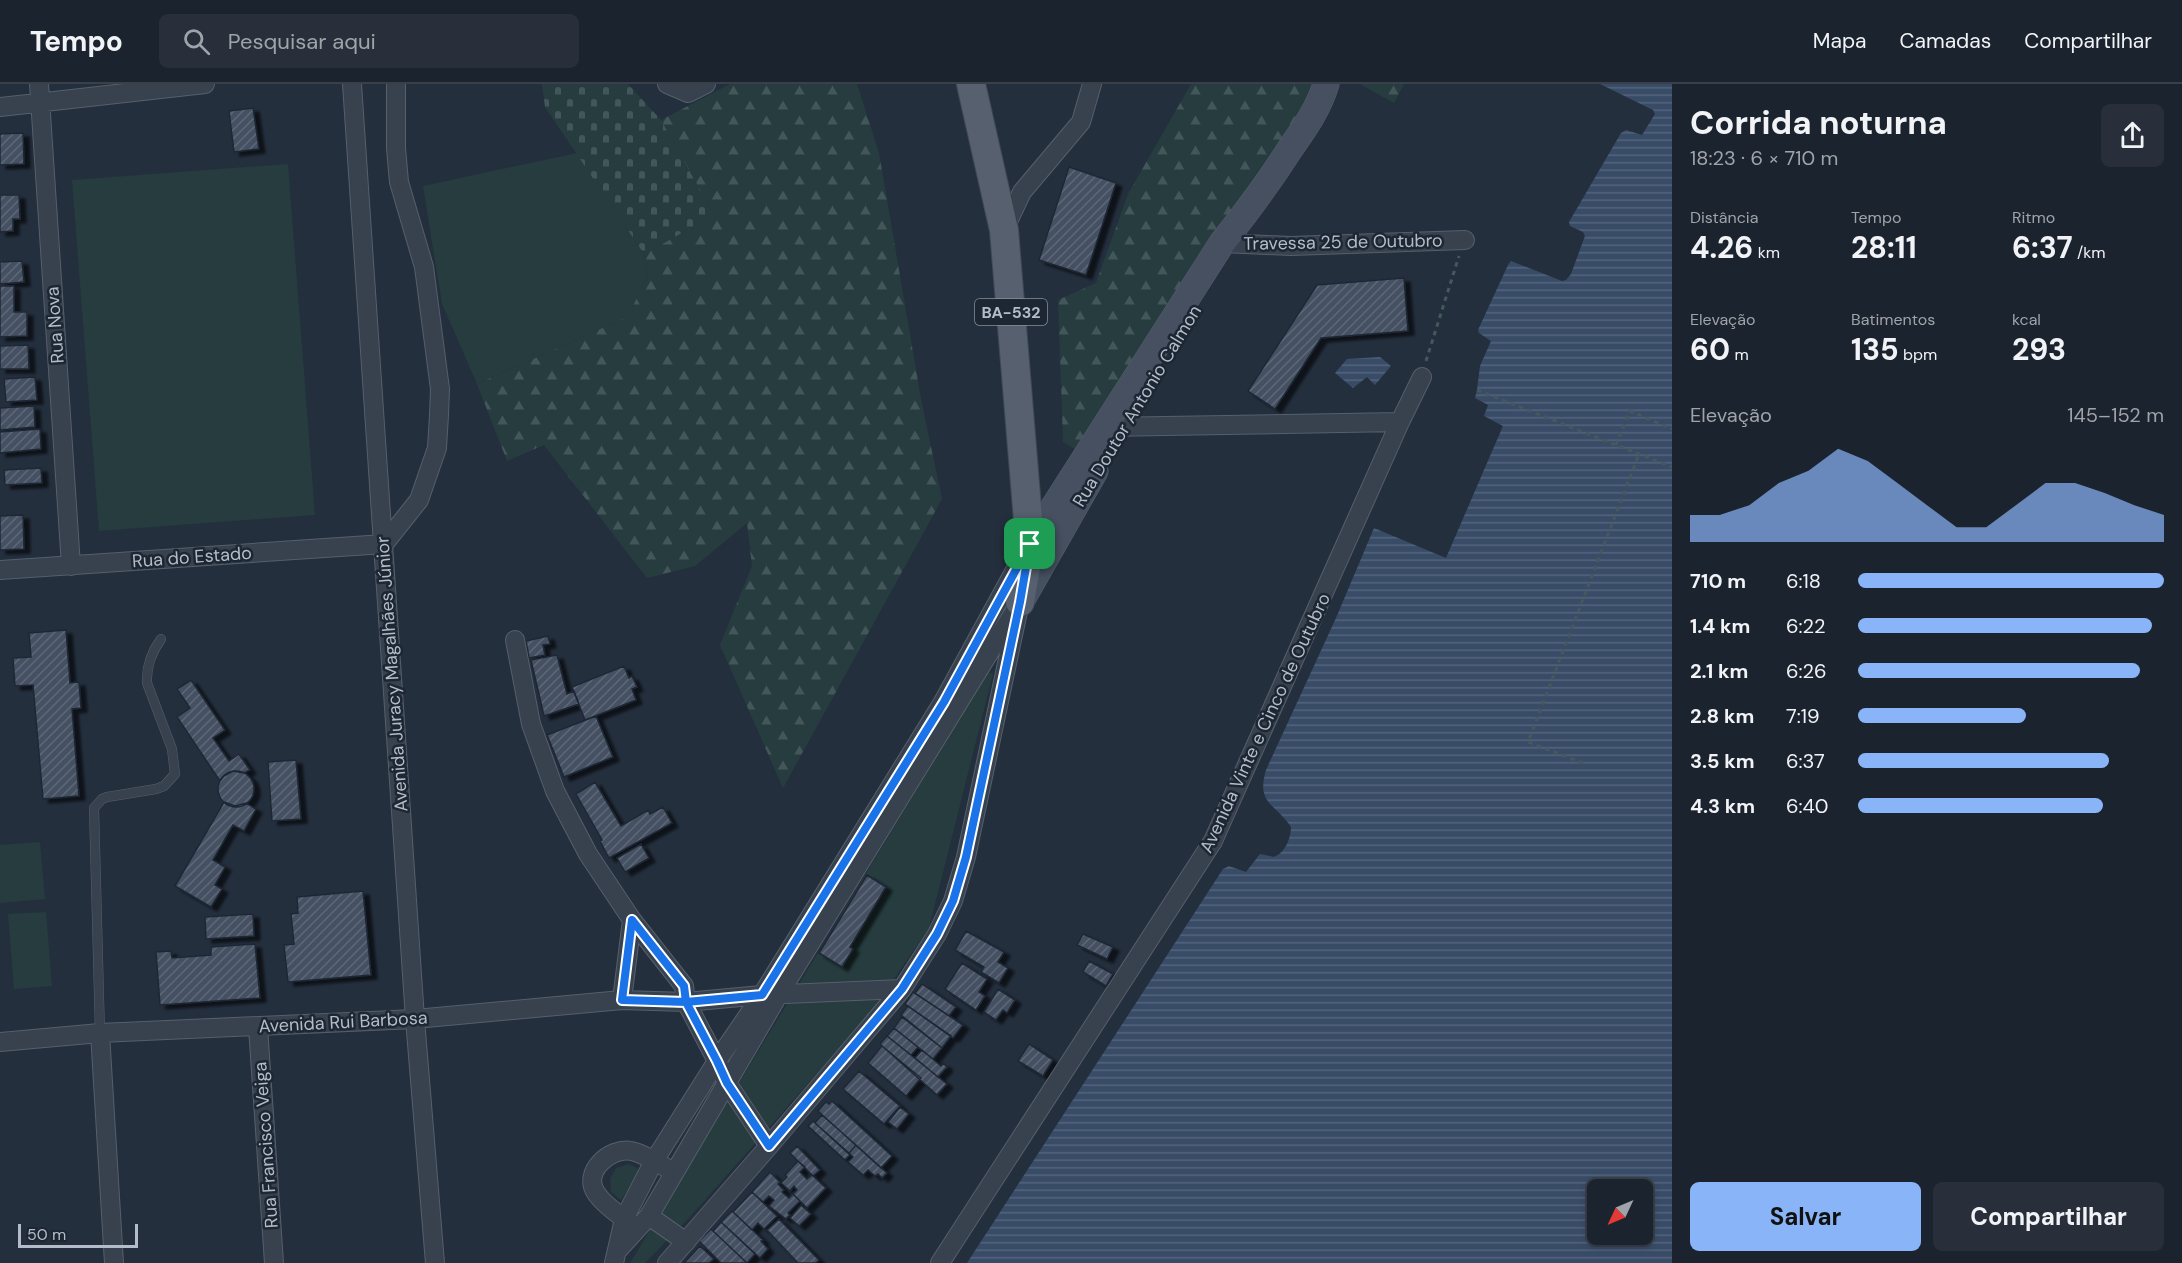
<!DOCTYPE html>
<html lang="pt">
<head>
<meta charset="utf-8">
<style>
	body { margin:0; font-family:"DM Sans",sans-serif; background:#282f3a; color:#f1f3f6; height:100vh; display:flex; flex-direction:column; font-size:22px; white-space:nowrap }
	* { box-sizing:border-box; margin:0 }
	p { font-size:20px; color:#a0a4aa }
	.icon { flex:none; width:33px; height:33px; fill:none; stroke:currentColor; stroke-width:2; stroke-linecap:round; stroke-linejoin:round }
	.map { position:relative; flex:1; overflow:hidden }
	.panel { display:flex; flex-direction:column; background:#1b232e; width:510px }
	.panel>* { flex:none }
	.needle { width:39px; rotate:226deg }
	.controls { position:absolute; left:1587px; top:1095px; display:grid; gap:12px }
	.controls a { display:grid; place-items:center; width:66px; height:66px; border-radius:9px; background:#1b232e; box-shadow:0 3px 9px #0003,0 0 0 2px #39404a; font-size:30px }
	.scale { position:absolute; left:18px; bottom:15px; width:120px; box-sizing:border-box; padding-left:6px; border:3px solid #b4bcc9; border-top:0; font-size:16px; line-height:21px; white-space:nowrap; color:#b4bcc9; -webkit-text-stroke:4px #1d2633; paint-order:stroke }
	.pin { position:absolute; display:grid; place-items:center; width:51px; height:51px; color:#fff; margin:-26px; border-radius:12px; box-shadow:0 3px 9px #0006 }
	.round { display:grid; place-items:center; flex:none; width:63px; height:63px; border-radius:9px; background:#282f3a }
	.summary { display:flex; align-items:center; justify-content:space-between; height:102px; padding:0 18px }
	h1 { font-size:33px; font-weight:700; line-height:45px }
	.figures { display:grid; grid-template-columns:repeat(3,1fr); gap:9px; height:102px; padding:6px 18px }
	.figures div { display:grid; align-content:center }
	.figures b { font-size:30px; font-weight:700 }
	.figures small { font-size:16px; font-weight:400 }
	.figures p { font-size:16px }
	.chart { height:168px; padding:12px 18px }
	.chart p { display:flex; justify-content:space-between }
	.chart svg { width:100%; height:108px; margin-top:6px; fill:#8ab4f8; opacity:.7 }
	.primary-button { display:flex; gap:12px; margin-top:auto; padding:12px 18px }
	.primary-button a { flex:1; height:69px; border-radius:9px; background:#8ab4f8; color:#111; font-size:24px; font-weight:700; line-height:69px; text-align:center }
	.primary-button a+a { background:#282f3a; color:#f1f3f6 }
	ul { padding:0 18px; list-style:none; font-size:20px }
	li { display:grid; grid-template-columns:96px 72px 1fr; align-items:center; height:45px }
	li i { height:15px; border-radius:8px; background:#8ab4f8 }
	header { display:flex; align-items:center; gap:36px; box-sizing:border-box; height:84px; padding:0 30px; background:#1b232e; border-bottom:2px solid #39404a }
	header strong { font-size:28px }
	nav { display:flex; gap:33px; margin-inline-start:auto; font-size:21px }
	.search { width:420px; height:54px; background:#282f3a; display:flex; align-items:center; gap:15px; box-sizing:border-box; padding:0 21px; border-radius:9px; color:#a0a4aa; font-size:22px }
	main { display:flex; flex:1; min-height:0 }
	.map>svg:first-child { display:block }
	.green { fill:#263c3f }
	.forest { fill:url(#forest-firs) }
	.cemetery { fill:url(#cemetery-stones) }
	.water { fill:url(#water-rules); fill-rule:evenodd }
	.building { fill:url(#building-hatch); stroke:#1f2835; stroke-width:1.5; filter:url(#shadow) }
	.lines { fill:none; stroke-linecap:round; stroke-linejoin:round }
	.lane-casing { stroke:#565f6c; stroke-width:10 }
	.street-casing { stroke:#565f6c; stroke-width:20 }
	.secondary-casing { stroke:#565f6c; stroke-width:27 }
	.primary-casing { stroke:#414a57; stroke-width:30 }
	.path { stroke:#44595c; stroke-width:3; stroke-dasharray:4.5 4.5; stroke-linecap:butt }
	.lane { stroke:#38414e; stroke-width:9 }
	.street { stroke:#38414e; stroke-width:18 }
	.secondary { stroke:#465061; stroke-width:26 }
	.primary { stroke:#56606e; stroke-width:28 }
	.route-casing { stroke:#fff; stroke-width:12 }
	.route { stroke:#1a73e8; stroke-width:8 }
	.labels { text-anchor:middle; stroke-width:5; stroke-linejoin:round; paint-order:stroke }
	.shield { fill:#1d2633; stroke:#878f9c; stroke-width:1.5 }
	.shield-label { font-size:16px; font-weight:bold; fill:#b4bcc9 }
	.street-label { font-size:18px; fill:#b4bcc9; stroke:#1d2633 }
</style>
</head>
<body>
<header>
<strong>Tempo</strong>
<div class="search"><svg class="icon" aria-label="search" viewBox="0 0 24 24"><circle cx="10" cy="10" r="6"/><path d="M15 15l6 6"/></svg>Pesquisar aqui</div>
<nav><a>Mapa</a><a>Camadas</a><a>Compartilhar</a></nav>
</header>
<main>
<div class="map">
<svg width="1672" height="1179" viewBox="0 0 1672 1179">
	<defs>
		<pattern id="forest-firs" width="22" height="20" patternUnits="userSpaceOnUse" patternTransform="scale(1.5)"><rect width="22" height="20" fill="#263c3f"/><path d="M5 1l3.5 6h-7zM16 11l3.5 6h-7z" fill="#435659"/></pattern>
		<pattern id="cemetery-stones" width="16" height="16" patternUnits="userSpaceOnUse" patternTransform="scale(1.5)"><rect width="16" height="16" fill="#263c3f"/><path d="M2 7V4a2 2 0 0 1 4 0v3zM10 15v-3a2 2 0 0 1 4 0v3z" fill="#435659"/></pattern>
		<pattern id="water-rules" width="6" height="5" patternUnits="userSpaceOnUse" patternTransform="scale(1.5)"><rect width="6" height="5" fill="#394c67"/><path d="M0 2.5h6" fill="none" stroke="#53647b"/></pattern>
		<pattern id="building-hatch" width="6" height="6" patternUnits="userSpaceOnUse" patternTransform="scale(1.5)"><rect width="6" height="6" fill="#455162"/><path d="M-1 1l2-2M0 6l6-6M5 7l2-2" fill="none" stroke="#5d6877"/></pattern>
		<filter id="shadow"><feDropShadow dx="6" dy="4" stdDeviation="1.5" flood-color="#0009"/></filter>
	</defs>
	<rect width="100%" height="100%" fill="#242f3e"/>
	<path class="green" d="M577,69L644,170L648,193L627,233L477,300L442,220L423,102Z
		M288,80L315,431L99,447L72,96Z
		M988,588L993,590L929,844L872,927L689,1134L645,1179H630Z
		M40,758L45,815L0,819V761Z
		M46,828L52,902L14,905L8,830Z
		M629,1080L640,1086L621,1116L611,1108L610,1095L616,1084Z"/>
	<path class="forest" d="M730,0H857L879,69L921,315L942,415L783,704L720,561L752,482L747,439L695,482L647,494L544,361L507,377L477,300L627,233L648,193L644,170L714,131L661,36Z
		M1191,0H1317L1080,368L1063,358L1058,216L1096,199L1128,110Z
		M1360,0H1404L1394,19Z"/>
	<path class="cemetery" d="M542,0H628L661,36L714,131L644,170L545,23Z"/>
	<path class="water" d="M1600,0H1672V1179H967L1223,785L1229,782L1246,788L1260,770L1274,773C1285,769 1291,754 1291,743C1275,719 1256,720 1266,686L1336,534L1374,444L1446,474L1503,342L1484,332L1488,321L1475,314L1477,306L1480,282L1491,257L1479,249L1478,246L1508,181L1511,177L1562,197L1566,196L1571,190L1585,152L1583,148L1570,142L1569,138L1621,49L1626,46L1642,51L1655,30L1653,26ZM1598,1106H1642V1150H1598Z
		M1380,273L1391,282L1375,301L1367,293L1353,304L1335,289L1347,275Z"/>
	<path class="building" d="M253,24L259,65L234,68L229,27Z
		M23,49L24,80L0,81V50Z
		M1069,83L1116,99L1086,191L1039,176Z
		M0,111H19L20,135H13V147L0,148Z
		M22,177L24,198L0,200V178Z
		M1404,194L1408,247L1321,254L1275,325L1248,307L1317,201Z
		M0,202H14V228H27V252L0,253Z
		M28,261L29,285H0V262Z
		M35,293L37,316L6,318L4,295Z
		M34,322L35,343L0,346V324Z
		M40,345L41,365L0,369V348Z
		M41,384L42,399L5,401L4,386Z
		M23,431L24,465L0,466V432Z
		M66,546L70,599L79,598L81,624L72,625L79,712L43,715L33,601L15,602L13,574L31,573L29,549Z
		M548,552L550,560L543,561L545,571L529,574L526,557Z
		M557,571L567,610L574,607L579,620L544,632L531,576Z
		M624,582L629,594L632,592L637,603L632,605L636,616L585,636L572,603Z
		M191,596L225,646L213,654L229,677L239,670L250,686L244,689L233,687L224,692L220,697L177,633L190,624L177,605Z
		M596,632L613,673L564,693L547,651Z
		M296,676L301,735L272,737L268,678Z
		M218 705a18 18 0 1 1 36 0a18 18 0 1 1-36 0Z
		M595,698L621,742L648,726L650,730L663,723L672,739L609,774L600,757L602,756L576,710Z
		M224,718L235,722L246,719L256,725L244,747L233,741L213,776L225,783L215,801L222,805L211,823L175,802Z
		M641,760L649,774L625,788L617,774Z
		M867,791L886,803L850,863L853,865L842,883L819,869Z
		M363,807L371,891L288,898L284,861L294,860L291,830L298,829L297,813Z
		M253,830L254,852L206,855L205,833Z
		M966,847L1004,868L998,878L1008,884L999,899L981,888L984,883L955,866Z
		M1083,850L1113,863L1107,875L1077,861Z
		M255,860L260,914L160,921L156,868L171,867L172,874L211,871V863Z
		M1089,877L1113,890L1106,902L1083,888Z
		M962,879L987,895L979,908L985,912L976,926L945,905Z
		M922,900L956,923L949,932L915,909Z
		M998,905L1015,916L1007,929L1003,926L996,936L984,928Z
		M913,908L963,941L953,954L905,920Z
		M908,922L951,952L942,964L901,931Z
		M902,933L942,964L933,975L894,944Z
		M894,944L918,963L911,971L887,952Z
		M887,952L947,1000L937,1011L880,960Z
		M1029,960L1053,976L1043,992L1018,977Z
		M882,962L921,994L906,1012L868,979Z
		M922,966L941,982L943,979L947,983L938,993L915,974Z
		M859,987L900,1022L884,1040L843,1005Z
		M832,1017L892,1072L881,1084L818,1027L826,1018L829,1020Z
		M900,1023L909,1030L897,1045L888,1038Z
		M822,1031L856,1061L849,1069L815,1039Z
		M813,1037L850,1071L845,1076L808,1042Z
		M856,1061L887,1089L882,1094L878,1090L875,1092L868,1086L863,1091L848,1078L853,1073L849,1069Z
		M797,1062L820,1086L813,1092L790,1069Z
		M798,1077L805,1083L800,1088L807,1095L812,1091L826,1104L807,1124L793,1110L797,1106L794,1102L790,1107L781,1099L787,1093L785,1091Z
		M770,1088L780,1098L778,1100L784,1106L782,1108L789,1114L793,1110L800,1117L788,1129L790,1131L786,1135L769,1122L774,1116L769,1112L763,1118L752,1108Z
		M752,1108L777,1132L764,1145L758,1139L752,1146L733,1128Z
		M801,1121L811,1130L799,1142L790,1134Z
		M732,1127L763,1156L761,1157L768,1165L760,1174L721,1138Z
		M779,1135L819,1176L816,1179H798L767,1146Z
		M721,1138L755,1170L747,1179L713,1147Z
		M711,1145L713,1147L747,1179H721L699,1157Z
		M700,1162L714,1175L709,1179H684Z"/>
	<g class="lines">
		<g class="lane-casing">
			<path id="lane" d="M100,949L94,724L102,715L107,713L156,705L164,702L175,690L172,665L147,599C146,582 151,569 161,555"/>
		</g>
		<g class="street-casing">
			<path id="street" d="M39,0L71,482
				M352,0L415,935L435,1179
				M667,0L688,9L706,0
				M0,23L205,0
				M1004,146L1022,108L1081,38L1092,0
				M1222,159L1291,162L1465,156
				M1104,343L1400,338
				M0,486L384,460L419,416L437,364L439,331L440,305L424,183L399,98L396,64V0
				M515,556L531,640L555,707L588,770L632,836L684,902L686,918L717,977L727,999L769,1062
				M622,916L632,836
				M258,943L274,1179
				M100,949L114,1179
				M0,958L100,949L415,935L622,916L686,918L762,911L902,905
				M649,1132L686,1158
				M632,1140C620,1132 604,1121 596,1109C582,1088 610,1063 631,1067C642,1069 655,1077 665,1083
				M618,1166L649,1132L779,910L1013,530
				M614,1179L624,1135L654,1077L717,977L762,911L943,618L1020,477
				M667,1179L769,1062L902,905L937,850L953,817L966,773L1020,518
				M940,1179L1213,757L1400,338L1422,293"/>
		</g>
		<g class="secondary-casing">
			<path id="secondary" d="M1030,460L1222,159C1246,129 1269,98 1290,65C1304,45 1319,24 1326,0
				M1024,512L1095,387"/>
		</g>
		<g class="primary-casing">
			<path id="primary" d="M971,0L1004,146L1030,460L1020,518"/>
		</g>
		<path class="path" d="M1426,277L1459,172
			M1477,306L1672,383
			M1616,361L1630,327L1672,345
			M1583,679L1528,658L1639,370"/>
		<use href="#lane" class="lane"/>
		<use href="#street" class="street"/>
		<use href="#secondary" class="secondary"/>
		<use href="#primary" class="primary"/>
	</g>
	<g class="lines">
		<g class="route-casing">
			<path id="route" d="M1030,460L944,618L762,911L686,918L622,916L632,836L684,902L686,918L717,977L727,999L769,1062L902,905L937,850L953,817L966,773L1020,518L1030,460"/>
		</g>
		<use href="#route" class="route"/>
	</g>
	<g class="labels">
		<rect class="shield" x="975" y="215" width="72" height="26" rx="4.5"/>
		<g class="shield-label">
			<text x="1011" y="234">BA-532</text>
		</g>
		<g class="street-label">
			<text transform="translate(1343 158) rotate(-1)" y="6">Travessa 25 de Outubro</text>
			<text transform="translate(55 241) rotate(-94)" y="6">Rua Nova</text>
			<text transform="translate(1137 322) rotate(-59)" y="6">Rua Doutor Antonio Calmon</text>
			<text transform="translate(192 473) rotate(-4)" y="6">Rua do Estado</text>
			<text transform="translate(392 590) rotate(-94)" y="6">Avenida Juracy Magalhães Júnior</text>
			<text transform="translate(1265 639) rotate(-65)" y="6">Avenida Vinte e Cinco de Outubro</text>
			<text transform="translate(343 938) rotate(-3)" y="6">Avenida Rui Barbosa</text>
			<text transform="translate(266 1061) rotate(-94)" y="6">Rua Francisco Veiga</text>
		</g>
	</g>
</svg>
<div class="controls">
<a><svg class="needle" viewBox="-14 -14 28 28"><path d="M0-13l5 13h-10z" fill="#e53935"/><path d="M0 13l5-13h-10z" fill="#a0a4aa"/></svg></a>
</div>
<div class="scale">50 m</div>
<div class="pin" style="left:1030px;top:460px;background:#1e9e55"><svg class="icon" aria-label="arrive" viewBox="0 0 24 24"><path d="M6 21V4h12l-3 4 3 4H6"/></svg></div>
</div>
<section class="panel">
<div class="summary"><div><h1>Corrida noturna</h1><p>18:23 · 6 × 710 m</p></div><a class="round"><svg class="icon" aria-label="share" viewBox="0 0 24 24"><path d="M12 15V3M7 8l5-5 5 5M5 13v7h14v-7"/></svg></a></div>
<div class="figures">
<div><p>Distância</p><b>4.26<small> km</small></b></div>
<div><p>Tempo</p><b>28:11</b></div>
<div><p>Ritmo</p><b>6:37<small> /km</small></b></div>
</div>
<div class="figures">
<div><p>Elevação</p><b>60<small> m</small></b></div>
<div><p>Batimentos</p><b>135<small> bpm</small></b></div>
<div><p>kcal</p><b>293</b></div>
</div>
<div class="chart"><p><span>Elevação</span>145–152 m</p>
<svg viewBox="0 0 160 44" preserveAspectRatio="none"><path d="M0 44V33L10 33L20 29L30 20L40 15L50 6L60 11L70 20L80 29L90 38L100 38L110 29L120 20L130 20L140 24L150 29L160 33V44z"/></svg>
</div>
<ul>
<li><b>710 m</b>6:18<i style="width:100%"></i></li>
<li><b>1.4 km</b>6:22<i style="width:96%"></i></li>
<li><b>2.1 km</b>6:26<i style="width:92%"></i></li>
<li><b>2.8 km</b>7:19<i style="width:55%"></i></li>
<li><b>3.5 km</b>6:37<i style="width:82%"></i></li>
<li><b>4.3 km</b>6:40<i style="width:80%"></i></li>
</ul>
<div class="primary-button"><a>Salvar</a><a>Compartilhar</a></div>
</section>
</main>
</body>
</html>
